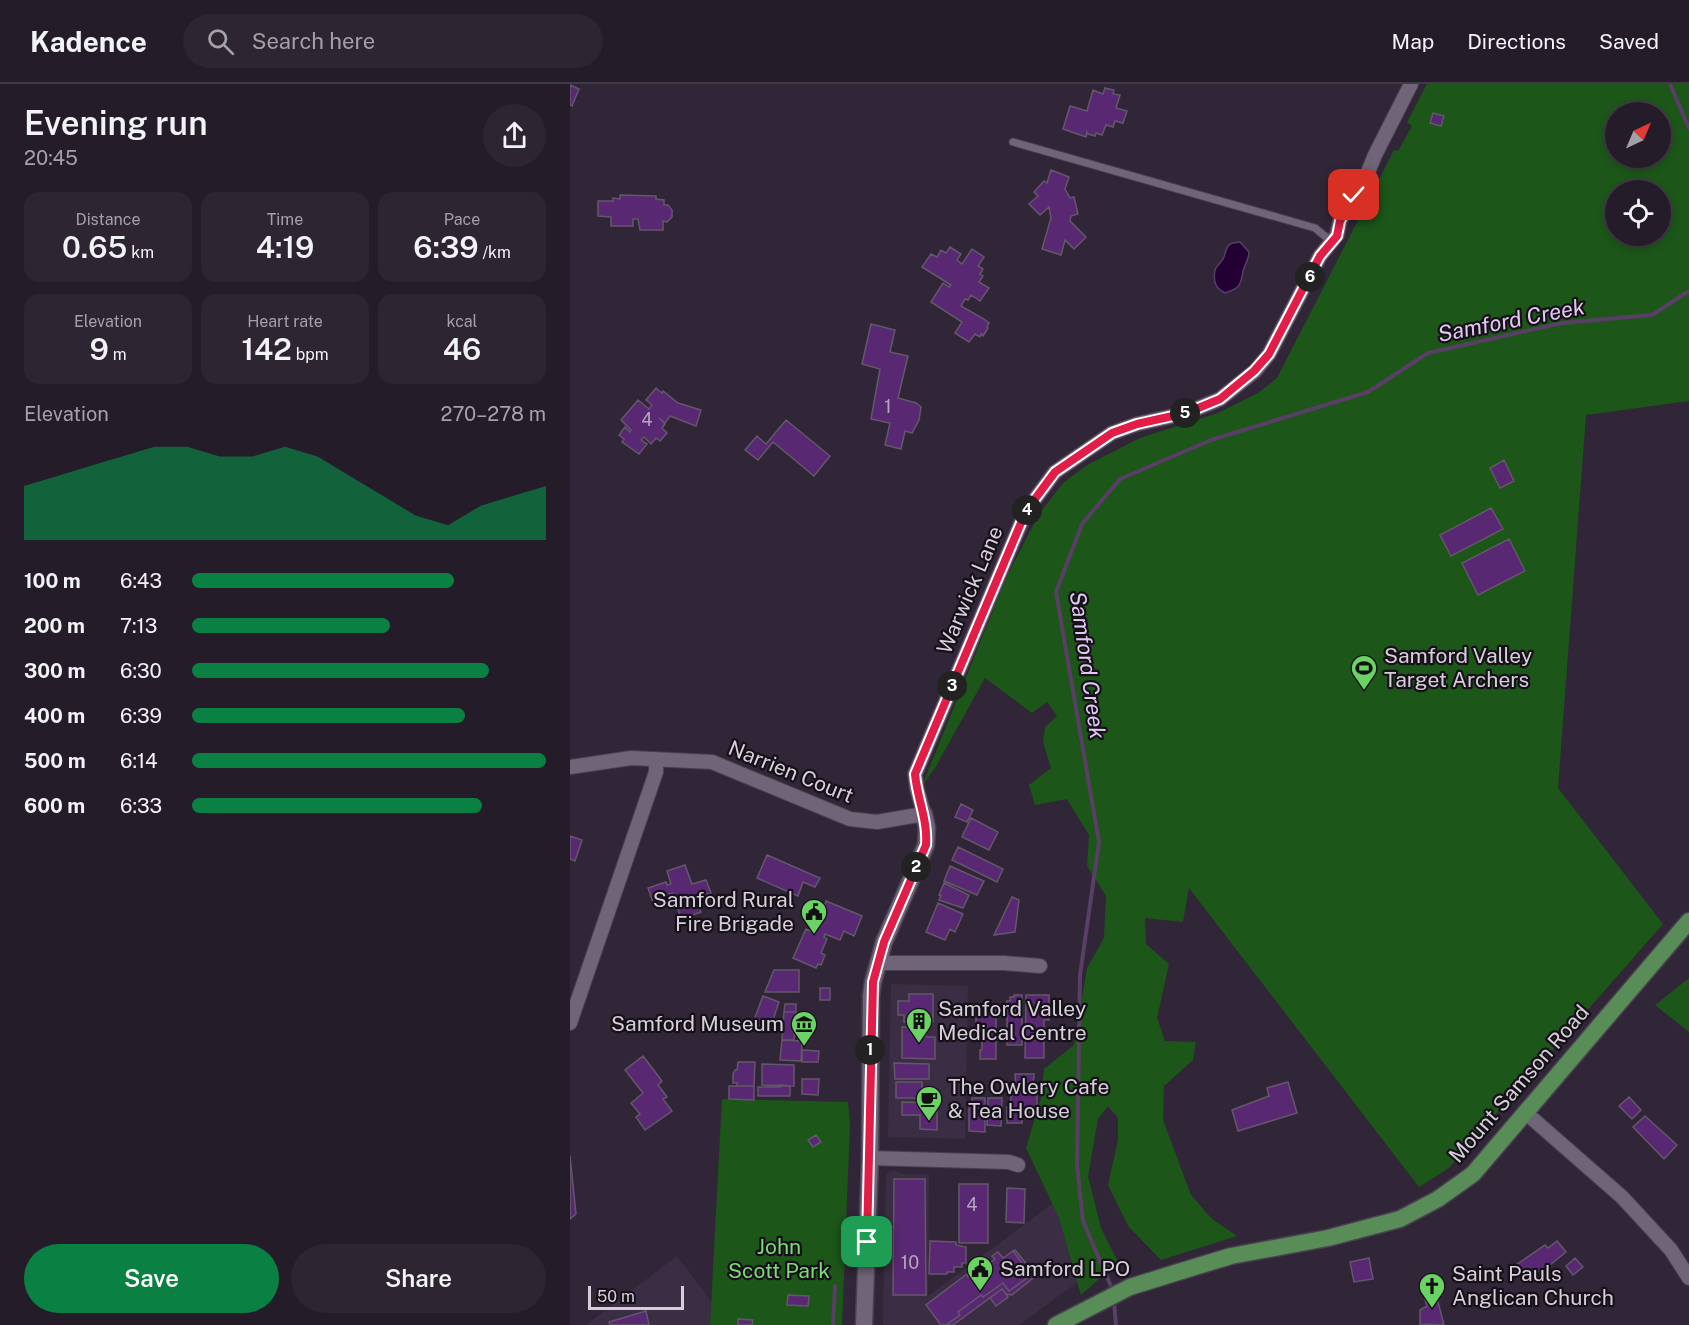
<!DOCTYPE html>
<html lang="en">
<head>
<meta charset="utf-8">
<style>
	body { margin:0; font-family:"Public Sans",sans-serif; background:#2d2531; color:#f1f3f6; height:100vh; display:flex; flex-direction:column; font-size:22px; white-space:nowrap }
	* { box-sizing:border-box; margin:0 }
	p { font-size:20px; color:#a3a1a8 }
	.icon { flex:none; width:33px; height:33px; fill:none; stroke:currentColor; stroke-width:2; stroke-linecap:round; stroke-linejoin:round }
	.map { position:relative; flex:1; overflow:hidden }
	.details { display:flex; flex-direction:column; background:#251c29; width:570px }
	.details>* { flex:none }
	.needle { width:39px; rotate:44deg }
	.controls { position:absolute; left:1035px; top:18px; display:grid; gap:12px }
	.controls a { display:grid; place-items:center; width:66px; height:66px; border-radius:50%; background:#251c29; box-shadow:0 3px 9px #0003,0 0 0 2px #423a46; font-size:30px }
	.scale { position:absolute; left:18px; bottom:15px; width:96px; box-sizing:border-box; padding-left:6px; border:3px solid #d6cfda; border-top:0; font-size:16px; line-height:21px; white-space:nowrap; color:#d6cfda; -webkit-text-stroke:4px #161119; paint-order:stroke }
	.pin { position:absolute; display:grid; place-items:center; width:51px; height:51px; color:#fff; margin:-26px; border-radius:12px; box-shadow:0 3px 9px #0006 }
	.km { position:absolute; width:30px; height:30px; margin:-15px; border-radius:50%; background:#222; color:#fff; font-size:16px; line-height:30px; text-align:center }
	.round { display:grid; place-items:center; flex:none; width:63px; height:63px; border-radius:32px; background:#2d2531 }
	.overview { display:flex; align-items:center; justify-content:space-between; height:102px; padding:0 24px }
	h1 { font-size:33px; font-weight:600; line-height:45px }
	.stats { display:grid; grid-template-columns:repeat(3,1fr); gap:9px; height:102px; padding:6px 24px }
	.stats div { display:grid; align-content:center; border-radius:15px; background:#2d2531; text-align:center }
	.stats b { font-size:30px; font-weight:600 }
	.stats small { font-size:16px; font-weight:400 }
	.stats p { font-size:16px }
	.chart { height:168px; padding:12px 24px }
	.chart p { display:flex; justify-content:space-between }
	.chart svg { width:100%; height:108px; margin-top:6px; fill:#0b8043; opacity:.7 }
	.primary-button { display:flex; gap:12px; margin-top:auto; padding:12px 24px }
	.primary-button a { flex:1; height:69px; border-radius:36px; background:#0b8043; color:#fff; font-size:24px; font-weight:600; line-height:69px; text-align:center }
	.primary-button a+a { background:#2d2531; color:#f1f3f6 }
	ul { padding:0 24px; list-style:none; font-size:20px }
	li { display:grid; grid-template-columns:96px 72px 1fr; align-items:center; height:45px }
	li i { height:15px; border-radius:8px; background:#0b8043 }
	header { display:flex; align-items:center; gap:36px; box-sizing:border-box; height:84px; padding:0 30px; background:#251c29; border-bottom:2px solid #423a46 }
	header strong { font-size:28px }
	nav { display:flex; gap:33px; margin-inline-start:auto; font-size:21px }
	.search { width:420px; height:54px; background:#2d2531; display:flex; align-items:center; gap:15px; box-sizing:border-box; padding:0 21px; border-radius:33px; color:#a3a1a8; font-size:22px }
	main { display:flex; flex:1; min-height:0 }
	.map>svg:first-child { display:block }
	.built { fill:#3b2d43 }
	.green { fill:#1c5619; fill-rule:evenodd }
	.water { fill:#230033; stroke:#593e65; stroke-width:1.5 }
	.lines { fill:none; stroke-linecap:round; stroke-linejoin:round }
	.stream { stroke:#593e65; stroke-width:4 }
	.building { fill:#592872; stroke:#63576a; stroke-width:1.5 }
	.service-casing { stroke:#49414f; stroke-width:9 }
	.minor-casing { stroke:#49414f; stroke-width:16 }
	.tertiary-casing { stroke:#49414f; stroke-width:19 }
	.primary-casing { stroke:#49414f; stroke-width:19 }
	.service { stroke:#706478; stroke-width:7 }
	.minor { stroke:#706478; stroke-width:14 }
	.tertiary { stroke:#706478; stroke-width:16 }
	.primary { stroke:#588d58; stroke-width:16 }
	.route-casing { stroke:#fff; stroke-width:12 }
	.route { stroke:#e11d48; stroke-width:8 }
	.labels { text-anchor:middle; stroke-width:4.5; stroke-linejoin:round; paint-order:stroke }
	.number-label { font-size:18px; fill:#b7a5c0 }
	.street-label { font-size:21px; fill:#d6cfda; stroke:#161119 }
	.poi-label { font-size:21px; fill:#d6cfda; stroke:#161119; text-anchor:start }
	.park-label { font-size:21px; fill:#7fd978; stroke:#161119 }
	.water-label { font-size:22px; font-style:italic; fill:#e2c8f2; stroke:#161119 }
</style>
</head>
<body>
<header>
<strong>Kadence</strong>
<div class="search"><svg class="icon" aria-label="search" viewBox="0 0 24 24"><circle cx="10" cy="10" r="6"/><path d="M15 15l6 6"/></svg>Search here</div>
<nav><a>Map</a><a>Directions</a><a>Saved</a></nav>
</header>
<main>
<section class="details">
<div class="overview"><div><h1>Evening run</h1><p>20:45</p></div><a class="round"><svg class="icon" aria-label="share" viewBox="0 0 24 24"><path d="M12 15V3M7 8l5-5 5 5M5 13v7h14v-7"/></svg></a></div>
<div class="stats">
<div><p>Distance</p><b>0.65<small> km</small></b></div>
<div><p>Time</p><b>4:19</b></div>
<div><p>Pace</p><b>6:39<small> /km</small></b></div>
</div>
<div class="stats">
<div><p>Elevation</p><b>9<small> m</small></b></div>
<div><p>Heart rate</p><b>142<small> bpm</small></b></div>
<div><p>kcal</p><b>46</b></div>
</div>
<div class="chart"><p><span>Elevation</span>270–278 m</p>
<svg viewBox="0 0 160 44" preserveAspectRatio="none"><path d="M0 44V22L10 18L20 14L30 10L40 6L50 6L60 10L70 10L80 6L90 10L100 18L110 26L120 34L130 38L140 30L150 26L160 22V44z"/></svg>
</div>
<ul>
<li><b>100 m</b>6:43<i style="width:74%"></i></li>
<li><b>200 m</b>7:13<i style="width:56%"></i></li>
<li><b>300 m</b>6:30<i style="width:84%"></i></li>
<li><b>400 m</b>6:39<i style="width:77%"></i></li>
<li><b>500 m</b>6:14<i style="width:100%"></i></li>
<li><b>600 m</b>6:33<i style="width:82%"></i></li>
</ul>
<div class="primary-button"><a>Save</a><a>Share</a></div>
</section>
<div class="map">
<svg width="1119" height="1241" viewBox="0 0 1119 1241">
	<rect width="100%" height="100%" fill="#312637"/>
	<path class="built" d="M321,900L398,902L395,1055L318,1053Z
		M324,1086L333,1090H359L358,1212L489,1115L527,1184L449,1241H313L316,1090Z
		M107,1172L141,1217L140,1241H16Z"/>
	<path class="green" d="M857,0H1119V317L1016,331L988,704L1093,840L879,1084L849,1103L619,804L613,838L575,834L576,860L599,880L587,934L595,957L626,958L623,976L594,1002L593,1036L621,1111L642,1135L667,1152L591,1176L558,1142L538,1101L548,1056V1034L538,1022L528,1035L518,1092L531,1144L548,1178L511,1211L489,1134L456,1064L471,1014L474,985L504,961L517,884L534,854L536,812L517,782L519,751L497,715L465,721L459,701L481,684L473,658L475,643L487,632L477,618L462,629L415,594L365,684L352,702L437,492L469,430L493,399L517,381L570,354L648,329L688,309L707,294L824,66L828,67L842,42L837,38ZM1046,28H1090V74H1046ZM1046,106H1090V152H1046Z
		M1119,894V948L1085,921Z
		M152,1015L278,1018L280,1040L272,1241H140Z"/>
	<path class="water" d="M670,158L679,168C679,176 674,181 673,188C670,201 671,204 655,209C645,204 643,197 645,186C647,181 652,178 654,173C657,162 657,159 670,158Z"/>
	<g class="lines">
		<path class="stream" d="M1100,0L1119,44
			M543,1207L513,1137L507,1081L510,891L529,758L486,508L512,440L550,395L641,356L798,308L858,269L992,239L1082,231L1119,207
			M544,1218L546,1241
			M263,1241L265,1202"/>
	</g>
	<path class="building" d="M0,1L9,5L2,22L0,21Z
		M535,4L544,6L543,10L550,11L546,24L557,27L553,39L545,37L543,43L536,41L532,51L526,49L525,52L518,50L517,48L516,53L493,45L500,22L517,27L523,6L533,10Z
		M863,29L874,32L871,42L860,39Z
		M481,86L499,93L495,105L500,114L504,113L508,130L501,132L500,137L516,153L504,165L495,156L491,171L472,165L481,134L479,123L470,131L459,120L468,112L464,108L474,97L477,99Z
		M50,111L86,112V115L94,116V121H98L102,126V133L97,138L93,137V146H70L68,135H63V142H41V133L28,132V117H43V114L50,115Z
		M380,163L391,170L387,176L392,180L402,165L414,173L408,182L413,185L410,190L413,192L409,198L419,204L410,217L401,211L398,216L395,215L391,222L414,235L419,239L417,243L418,244L413,252L411,250L410,253L405,250L399,258L385,249L392,238L361,218L373,199L379,203L381,201L352,183L361,170L367,173L371,166L376,169Z
		M301,240L325,246L320,268L338,272L328,314L346,319L351,323L349,336L342,349L335,347L331,365L315,361L320,339L301,335L310,285L292,280Z
		M86,304L92,309L93,307L108,319L131,326L126,342L100,332L95,339L89,334L95,340L92,344L97,349L90,357L86,354L81,360L74,353L71,356L77,360L69,370L52,358L54,355L49,351L55,343L60,348L61,346L51,336L68,316L79,325L82,321L76,316Z
		M216,336L260,372L244,392L203,358L188,376L175,366L187,352L196,360Z
		M934,376L944,397L930,404L920,384Z
		M921,424L933,445L881,472L870,451Z
		M939,455L955,487L908,511L892,479Z
		M391,720L403,726L397,738L385,733Z
		M401,734L428,748L419,766L392,753Z
		M0,752L12,756L5,777L0,775Z
		M388,763L433,785L427,798L382,776Z
		M197,771L250,794L245,803L233,798L228,812L187,794Z
		M115,781L122,800L136,796L141,809L126,814L131,828L111,835L103,809L99,810L101,816L84,821L78,804L96,798L97,801L101,800L97,787Z
		M380,782L414,797L407,811L374,797Z
		M374,799L399,811L393,824L369,816L371,812L369,811Z
		M442,813L449,816L445,848L424,851Z
		M256,817L292,832L284,852L274,847L270,856L255,850L254,853L257,855L251,869L255,871L251,881L248,880L246,884L223,874L236,845L245,849Z
		M368,819L393,830L385,848L380,845L375,856L356,848Z
		M204,886H229V908H195Z
		M250,904H260V916H250Z
		M339,910H363V938H334V931H328V917H339Z
		M444,911H452V961H437V917H440V913H444Z
		M456,911H479V936H474V974H455Z
		M193,912L209,918L200,945L183,939Z
		M215,920H226V928H214Z
		M406,925H426V975H410V966H412V954H406Z
		M214,928H226L224,956H212Z
		M332,943H356V953H365V975L332,974Z
		M212,956L232,957L231,977L210,976Z
		M232,966L249,967L248,978H232Z
		M73,972L92,997L88,1001L97,1013L93,1015L102,1027L75,1046L66,1033L70,1030L61,1019L73,1009L55,986Z
		M168,978H185L184,1002H167V999H163V990L165,986H167Z
		M324,979L359,980V995H325Z
		M192,980L224,981V1002L192,1001Z
		M445,990H464L463,1003L467,1004V1028H452V1039H437V1023H440L442,1004H446Z
		M232,995H249L248,1011L232,1010Z
		M326,998H352V1014H326Z
		M718,998L727,1029L668,1047L662,1026L699,1012L697,1004Z
		M210,1001L220,1002V1012H188V1003H210Z
		M159,1002H184V1016L159,1015Z
		M1059,1013L1071,1026L1062,1035L1049,1022Z
		M402,1014H415V1048L399,1047V1021H402Z
		M418,1014H432L431,1042L417,1041Z
		M332,1018L367,1019V1046L350,1045V1031H332Z
		M1075,1032L1107,1061L1094,1075L1063,1043Z
		M246,1051L251,1058L243,1063L238,1056Z
		M0,1072L6,1130L0,1135Z
		M324,1095H355L356,1211H323Z
		M389,1100H418V1159H389Z
		M437,1104L455,1105L454,1139L436,1138Z
		M360,1157L386,1158V1161L396,1163V1179H392V1183H384V1188H377V1190H359Z
		M987,1157L996,1168L970,1189L969,1186L958,1195L946,1181L975,1161L978,1164Z
		M445,1166L464,1189L463,1194L442,1211L436,1210L432,1205L383,1241H376L390,1231L388,1228L411,1211L413,1213L433,1199L439,1207L461,1191L443,1167Z
		M443,1167L461,1191L439,1207L433,1199L413,1213L411,1211L388,1228L390,1231L376,1241H371L356,1221L397,1190L398,1193L402,1190L401,1188L408,1182L411,1185L425,1175L422,1172L428,1168L433,1174Z
		M799,1174L803,1195L784,1198L780,1178Z
		M1005,1174L1013,1183L1003,1191L996,1182Z
		M432,1205L438,1213L426,1222L420,1214Z
		M866,1210L874,1241L850,1240V1226L857,1222L854,1212Z
		M218,1211L239,1212L238,1222L217,1221Z
		M76,1227L79,1241H40L39,1238Z
		M168,1235L183,1236L182,1241H168Z"/>
	<g class="lines">
		<g class="service-casing">
			<path id="service" d="M443,58L745,144L762,158"/>
		</g>
		<g class="minor-casing">
			<path id="minor" d="M0,683L61,674L142,678L280,735L307,738L354,730L347,705L345,690L456,427L485,388L542,349L567,340L616,329L650,315L685,287L699,270L750,172L767,151L770,137L784,111L796,93L805,71L841,0
				M307,879H434L470,882
				M0,939L86,688V675
				M956,1029L1052,1113L1101,1166L1119,1194
				M300,1074L439,1078L448,1081"/>
		</g>
		<g class="tertiary-casing">
			<path id="tertiary" d="M294,1241L300,1074L301,912L303,898L314,858L356,761L357,744L354,730"/>
		</g>
		<g class="primary-casing">
			<path id="primary" d="M486,1241L560,1203L605,1189L661,1172L758,1154L830,1135L868,1115L903,1090L1119,837"/>
		</g>
		<use href="#service" class="service"/>
		<use href="#minor" class="minor"/>
		<use href="#tertiary" class="tertiary"/>
		<use href="#primary" class="primary"/>
	</g>
	<g class="lines">
		<g class="route-casing">
			<path id="route" d="M297,1158L303,898L314,858L356,761C358,736 347,714 345,690L456,427L485,388L542,349L567,340L616,329L650,315L684,287L699,270L750,172L767,152L770,137L784,111"/>
		</g>
		<use href="#route" class="route"/>
	</g>
	<defs>
		<g id="stadium-pin" transform="scale(1.35)"><path d="M0 17L-7.5 6A9.5 9.5 0 1 1 7.5 6Z" fill="#6bd363" stroke="#161119"/><path d="M0-5a6.5 5 0 1 0 0 10a6.5 5 0 1 0 0-10ZM-3.5-1.8h7v3.6h-7Z" fill="#111"/></g>
		<g id="civic-pin" transform="scale(1.35)"><path d="M0 17L-7.5 6A9.5 9.5 0 1 1 7.5 6Z" fill="#6bd363" stroke="#161119"/><path d="M-.6-6.5H3V-4.5H.6V-3L4-1V1h2V6H-6V1h2V-1L-.6-3ZM-1.2 2.5V6h2.4V2.5Z" fill="#111"/></g>
		<g id="building-pin" transform="scale(1.35)"><path d="M0 17L-7.5 6A9.5 9.5 0 1 1 7.5 6Z" fill="#6bd363" stroke="#161119"/><path d="M-4-6H4V6H1V3H-1V6H-4ZM-2.5-4.3h1.7v1.8h-1.7ZM.8-4.3h1.7v1.8H.8ZM-2.5-1h1.7V.8h-1.7ZM.8-1h1.7V.8H.8Z" fill="#111"/></g>
		<g id="museum-pin" transform="scale(1.35)"><path d="M0 17L-7.5 6A9.5 9.5 0 1 1 7.5 6Z" fill="#6bd363" stroke="#161119"/><path d="M0-6L6-3V-2H-6V-3ZM-5-1h2V3h-2ZM-1-1h2V3h-2ZM3-1h2V3H3ZM-6 4H6V6H-6Z" fill="#111"/></g>
		<g id="cafe-pin" transform="scale(1.35)"><path d="M0 17L-7.5 6A9.5 9.5 0 1 1 7.5 6Z" fill="#6bd363" stroke="#161119"/><path d="M-5.5-4.5H6V0H3Q3 3.5 0 3.5H-2.5Q-5.5 3.5-5.5 0ZM3-3.2v2h1.7v-2ZM-6 4.5H4V6H-6Z" fill="#111"/></g>
		<g id="church-pin" transform="scale(1.35)"><path d="M0 17L-7.5 6A9.5 9.5 0 1 1 7.5 6Z" fill="#6bd363" stroke="#161119"/><path d="M-1.2-6h2.4v3.5h3.3v2.4h-3.3V6h-2.4V-.1h-3.3v-2.4h3.3Z" fill="#111"/></g>
	</defs>
	<g fill-rule="evenodd">
		<use href="#stadium-pin" x="794" y="584"/>
		<use href="#civic-pin" x="244" y="828"/>
		<use href="#building-pin" x="349" y="937"/>
		<use href="#museum-pin" x="234" y="940"/>
		<use href="#cafe-pin" x="359" y="1015"/>
		<use href="#civic-pin" x="410" y="1185"/>
		<use href="#church-pin" x="862" y="1202"/>
	</g>
	<g class="labels">
		<g class="number-label">
			<text x="318" y="329">1</text>
			<text x="77" y="342">4</text>
			<text x="402" y="1127">4</text>
			<text x="340" y="1185">10</text>
		</g>
		<g class="street-label">
			<text transform="translate(400 506) rotate(-67)" y="7">Warwick Lane</text>
			<text transform="translate(221 688) rotate(22)" y="7">Narrien Court</text>
			<text transform="translate(949 1000) rotate(-49)" y="7">Mount Samson Road</text>
		</g>
		<g class="poi-label">
			<text x="814" y="579">Samford Valley<tspan x="814" dy="24">Target Archers</tspan></text>
			<text x="224" y="823" text-anchor="end">Samford Rural<tspan x="224" dy="24">Fire Brigade</tspan></text>
			<text x="368" y="932">Samford Valley<tspan x="368" dy="24">Medical Centre</tspan></text>
			<text x="214" y="947" text-anchor="end">Samford Museum</text>
			<text x="378" y="1010">The Owlery Cafe<tspan x="378" dy="24">&amp; Tea House</tspan></text>
			<text x="430" y="1192">Samford LPO</text>
			<text x="882" y="1197">Saint Pauls<tspan x="882" dy="24">Anglican Church</tspan></text>
		</g>
		<g class="park-label">
			<text x="209" y="1170">John<tspan x="209" dy="24">Scott Park</tspan></text>
		</g>
		<g class="water-label">
			<text transform="translate(941 236) rotate(-11)" y="8">Samford Creek</text>
			<text transform="translate(518 581) rotate(82)" y="8">Samford Creek</text>
		</g>
	</g>
</svg>
<div class="controls">
<a><svg class="needle" viewBox="-14 -14 28 28"><path d="M0-13l5 13h-10z" fill="#e53935"/><path d="M0 13l5-13h-10z" fill="#a3a1a8"/></svg></a>
<a><svg class="icon" aria-label="locate" viewBox="0 0 24 24"><circle cx="12" cy="12" r="6"/><path d="M12 2v4M12 18v4M2 12h4M18 12h4"/></svg></a>
</div>
<div class="scale">50 m</div>
<div class="pin" style="left:297px;top:1158px;background:#1e9e55"><svg class="icon" aria-label="arrive" viewBox="0 0 24 24"><path d="M6 21V4h12l-3 4 3 4H6"/></svg></div>
<div class="pin" style="left:784px;top:111px;background:#d93025"><svg class="icon" aria-label="check" viewBox="0 0 24 24"><path d="M5 12l5 5 9-10"/></svg></div>
<b class="km" style="left:300px;top:966px">1</b>
<b class="km" style="left:346px;top:783px">2</b>
<b class="km" style="left:382px;top:602px">3</b>
<b class="km" style="left:457px;top:426px">4</b>
<b class="km" style="left:615px;top:329px">5</b>
<b class="km" style="left:740px;top:193px">6</b>
</div>
</main>
</body>
</html>
